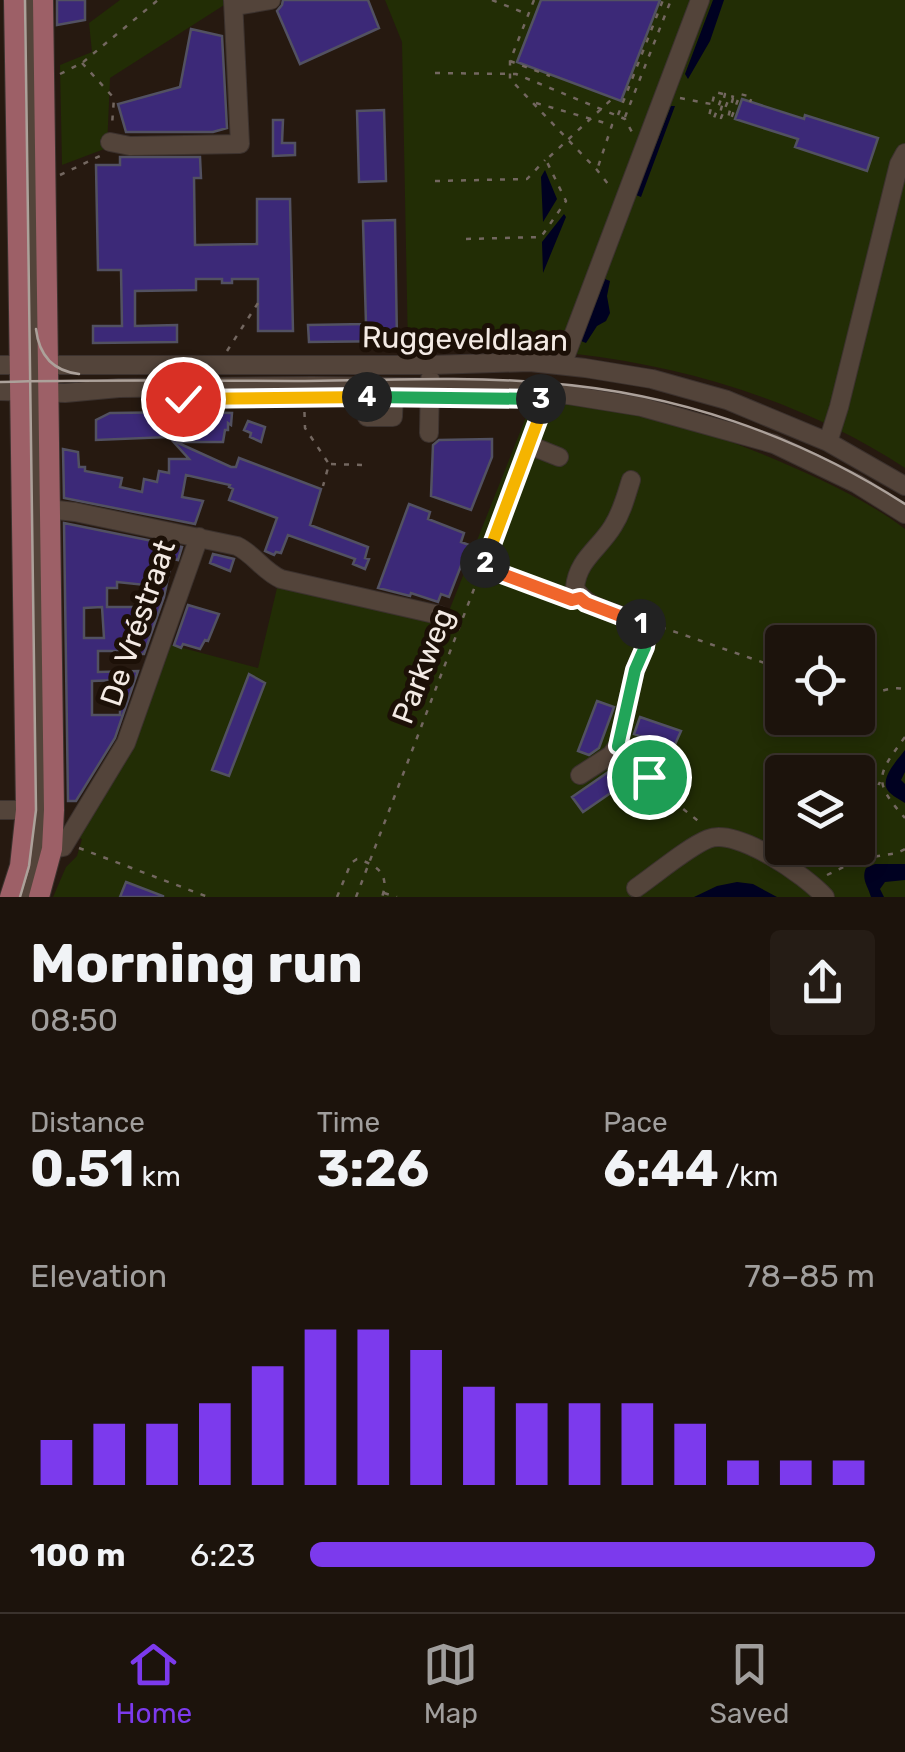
<!DOCTYPE html>
<html lang="en">
<head>
<meta charset="utf-8">
<style>
	body { margin:0; font-family:Rubik,sans-serif; background:#251c15; color:#f1f3f6; height:100vh; display:flex; flex-direction:column; font-size:38px; white-space:nowrap }
	* { box-sizing:border-box; margin:0 }
	p { font-size:32px; color:#a09e9d }
	.icon { flex:none; width:55px; height:55px; fill:none; stroke:currentColor; stroke-width:2; stroke-linecap:round; stroke-linejoin:round }
	.map { position:relative; height:897px; overflow:hidden }
	.details { display:flex; flex-direction:column; background:#1c130c; flex:1 }
	.details>* { flex:none }
	.buttons { position:absolute; left:765px; top:625px; display:grid; gap:20px }
	.buttons a { display:grid; place-items:center; width:110px; height:110px; border-radius:10px; background:#1c130c; box-shadow:0 5px 15px #0003,0 0 0 2px #3a322d; font-size:50px }
	.pin { position:absolute; display:grid; place-items:center; width:85px; height:85px; color:#fff; margin:-42px; border:5px solid #fff; border-radius:50%; box-shadow:0 2px 10px #0007 }
	.km { position:absolute; width:50px; height:50px; margin:-25px; border-radius:50%; background:#222; color:#fff; font-size:28px; line-height:50px; text-align:center }
	.round { display:grid; place-items:center; flex:none; width:105px; height:105px; border-radius:10px; background:#251c15 }
	.summary { display:flex; align-items:center; justify-content:space-between; height:170px; padding:0 30px }
	h1 { font-size:55px; font-weight:700; line-height:75px }
	.metrics { display:grid; grid-template-columns:repeat(3,1fr); gap:15px; height:170px; padding:10px 30px }
	.metrics div { display:grid; align-content:center }
	.metrics b { font-size:50px; font-weight:700 }
	.metrics small { font-size:28px; font-weight:400 }
	.metrics p { font-size:28px }
	.chart { height:280px; padding:20px 30px }
	.chart p { display:flex; justify-content:space-between }
	.chart svg { width:100%; height:180px; margin-top:10px; stroke:#7c3aed; stroke-width:6 }
	ul { padding:0 30px; list-style:none; font-size:32px }
	li { display:grid; grid-template-columns:160px 120px 1fr; align-items:center; height:75px }
	li i { height:25px; border-radius:12px; background:#7c3aed }
	.tabs { display:flex; justify-content:space-around; align-items:center; height:140px; border-top:2px solid #3a322d; background:#1c130c; font-size:28px; color:#a09e9d }
	.tabs a { display:grid; justify-items:center; gap:5px }
	.tabs .active { color:#7c3aed }
	.map>svg:first-child { display:block }
	.green { fill:#222d05; fill-rule:evenodd }
	.water { fill:#000121 }
	.building { fill:#3c2978; stroke:#525161; stroke-width:2.5; fill-rule:evenodd }
	.lines { fill:none; stroke-linecap:round; stroke-linejoin:round }
	.minor-casing { stroke:#3c322e; stroke-width:20 }
	.major-casing { stroke:#3c322e; stroke-width:22 }
	.path { stroke:#736760; stroke-width:2.5; stroke-dasharray:5 8; stroke-linecap:butt }
	.minor { stroke:#53443a; stroke-width:18 }
	.major { stroke:#9d6067; stroke-width:20 }
	.tram { stroke:#aca19a; stroke-width:2.5 }
	.split-1-casing { stroke:#fff; stroke-width:20 }
	.split-2-casing { stroke:#fff; stroke-width:20 }
	.split-3-casing { stroke:#fff; stroke-width:20 }
	.split-4-casing { stroke:#fff; stroke-width:20 }
	.split-5-casing { stroke:#fff; stroke-width:20 }
	.split-1 { stroke:#22a559; stroke-width:12 }
	.split-2 { stroke:#f0652b; stroke-width:12 }
	.split-3 { stroke:#f5b400; stroke-width:12 }
	.split-4 { stroke:#22a559; stroke-width:12 }
	.split-5 { stroke:#f5b400; stroke-width:12 }
	.labels { text-anchor:middle; stroke-width:10; stroke-linejoin:round; paint-order:stroke }
	.street-label { font-size:30px; fill:#f3eae4; stroke:#1c1007 }
</style>
</head>
<body>
<div class="map">
<svg width="905" height="897" viewBox="0 0 905 897">
	<rect width="100%" height="100%" fill="#261910"/>
	<path class="green" d="M120,0H232L110,78L107,148L62,165L60,65L92,52L89,23Z
		M385,0H905V468C808,404 691,367 576,354C521,348 464,350 408,350L402,42Z
		M532,402C631,403 730,437 819,479C848,493 879,509 905,529V897H53L66,867L77,856L82,839L76,837L168,644L258,668L277,588L445,621ZM782,642H858V718H782ZM782,772H858V848H782Z"/>
	<path class="water" d="M713,0H724L710,41L688,79L685,74Z
		M671,106H675L641,197L636,195Z
		M545,170L557,199L543,222L541,177Z
		M564,214L566,217L543,273L542,242Z
		M605,279L610,281L607,296L610,313L606,321L597,326L586,343L581,341Z
		M905,750V772L901,780L905,784V803C899,799 888,794 886,787C883,775 898,759 905,750Z
		M875,864H905V880L885,882L880,889L884,897H871C868,886 861,879 866,868Z
		M737,882L753,884L777,897H694L717,886Z"/>
	<path class="building" d="M57,0H85V20L57,25Z
		M283,0H368L379,28L300,64L277,11L282,5Z
		M541,0H660L621,101L517,62Z
		M191,29L222,36L227,128L213,132H126L118,104L180,87Z
		M742,99L804,119L805,115L878,138L867,171L795,147L798,139L735,119Z
		M384,110L386,181L359,182L357,111Z
		M273,120H283L282,143H295V155L273,156Z
		M120,157H200L201,178H194L195,245L257,244V199H290L293,331H258V279H232V283H222V279H196V290L135,291V326L177,325V342L93,343V326H122L121,270H98L96,165H120Z
		M395,220L397,341L309,342L308,325L366,324L363,221Z
		M189,412L232,413L231,425L228,423V430H225L223,442H176L231,467H236L239,458L321,489L310,525L368,547L365,558L369,559L365,569L353,564L355,559L288,535L281,553L276,552L274,555L265,551L277,518L229,500L233,489L229,487L230,485L186,475L182,497L203,501L195,524L64,498L63,449L78,452L79,467H85V471L122,478L120,487L142,492L144,479L157,482L159,471L169,473V459H189L169,437L96,440V420L110,413Z
		M248,421L265,427L261,442L250,437L251,433L244,430Z
		M492,439V457L471,510L431,496L433,445L439,440Z
		M409,504L430,512L428,519L464,533L461,542L469,545L449,597L441,594L438,602L411,593L410,596L378,588Z
		M64,523L182,547L178,560L172,559L164,597L144,654H118V651H98V672L138,671L115,738L76,801H68ZM117,582L146,585L141,607H107V588H117ZM102,607L104,638H84V608ZM120,680V715H92V681Z
		M213,554L234,559L230,571L210,563Z
		M188,605L219,614L208,641L205,640L200,649L183,644L181,648L174,645Z
		M249,674L265,683L229,776L212,770Z
		M597,701L614,707L599,748L589,755L578,751Z
		M640,717L681,731L673,749L634,734Z
		M617,766L628,781L583,812L572,797Z
		M126,882L163,896V897H120Z"/>
	<g class="lines">
		<g class="minor-casing">
			<path id="minor" d="M235,0L242,5L271,0
				M110,142L130,146L240,144L233,0
				M564,360L700,0
				M0,365H431L530,362L585,368L652,379L727,400L828,442L905,486
				M0,391L65,393L119,388L312,386L484,388L568,395L642,407L774,444L857,484L905,514
				M367,417H393L394,388
				M429,433L430,379
				M828,442L839,407L899,164L905,153
				M529,445L559,457
				M48,509L75,512L237,546C254,554 263,571 281,579L439,615
				M580,775L611,755L618,746L635,670L645,647L647,632C629,609 590,616 575,588C577,560 600,548 613,526C622,512 626,496 631,480
				M0,810H26
				M52,849L63,847L126,743L199,537
				M636,888C655,875 688,847 708,839C737,827 806,876 825,897
				M24,897L37,840L39,809L28,0"/>
		</g>
		<g class="major-casing">
			<path id="major" d="M10,897L20,866L26,810C24,540 18,270 14,0
				M39,897L52,849L54,810L43,0"/>
		</g>
		<path class="path" d="M492,0L527,14
			M534,0L510,61V79L597,170L612,189
			M510,61L550,76
			M82,63L114,98L112,125
			M435,73L516,74L625,119L634,136
			M60,74L82,63L158,0
			M723,94L715,92L709,116L714,118L723,94H725L719,117L721,118L730,96L734,97
			M680,98L711,104
			M733,98L728,118L731,119L740,94L752,97L750,102
			M536,103L612,125L597,170
			M618,115L663,0
			M625,117L671,0
			M60,175L102,155
			M435,181L527,179L545,160
			M466,239L541,237L566,201L546,160L613,98
			M227,351L258,303
			M304,399L305,428L329,464L323,486
			M535,430L540,409
			M331,464L365,465
			M485,567L562,596
			M661,627L782,669
			M858,695C872,698 885,685 905,689
			M905,737C877,775 872,781 905,818
			M631,752L657,788L702,824
			M672,798L685,764
			M858,818L865,810L880,782
			M79,848L208,897
			M845,864L851,855L852,848
			M827,875L860,859L897,853L905,849
			M384,893L397,897
			M337,897L351,863L357,859C378,865 390,875 382,897
			M356,897L523,461"/>
		<use href="#minor" class="minor"/>
		<use href="#major" class="major"/>
		<path class="tram" d="M36,329C39,355 53,371 79,374
			M0,382C101,379 203,381 305,381C386,380 468,376 548,383C675,393 798,435 905,504
			M20,897L29,866L36,810L25,0"/>
	</g>
	<g class="lines">
		<g class="split-1-casing">
			<path id="split-1" d="M641,624L647,632L645,647L635,670L618,746L631,752L649,777"/>
		</g>
		<g class="split-2-casing">
			<path id="split-2" d="M485,563L483,567L572,600L580,598L586,603L641,624"/>
		</g>
		<g class="split-3-casing">
			<path id="split-3" d="M485,563L540,415L541,399"/>
		</g>
		<g class="split-4-casing">
			<path id="split-4" d="M367,397L541,399"/>
		</g>
		<g class="split-5-casing">
			<path id="split-5" d="M183,399L367,397"/>
		</g>
		<use href="#split-1" class="split-1"/>
		<use href="#split-2" class="split-2"/>
		<use href="#split-3" class="split-3"/>
		<use href="#split-4" class="split-4"/>
		<use href="#split-5" class="split-5"/>
	</g>
	<g class="labels">
		<g class="street-label">
			<text transform="translate(465 339) rotate(1)" y="10">Ruggeveldlaan</text>
			<text transform="translate(138 623) rotate(-71)" y="10">De Vréstraat</text>
			<text transform="translate(423 666) rotate(-69)" y="10">Parkweg</text>
		</g>
	</g>
</svg>
<div class="buttons">
<a><svg class="icon" aria-label="locate" viewBox="0 0 24 24"><circle cx="12" cy="12" r="6"/><path d="M12 2v4M12 18v4M2 12h4M18 12h4"/></svg></a>
<a><svg class="icon" aria-label="layers" viewBox="0 0 24 24"><path d="M12 4l9 5-9 5-9-5zM3 14l9 5 9-5"/></svg></a>
</div>
<div class="pin" style="left:649px;top:777px;background:#1e9e55"><svg class="icon" aria-label="arrive" viewBox="0 0 24 24"><path d="M6 21V4h12l-3 4 3 4H6"/></svg></div>
<div class="pin" style="left:183px;top:399px;background:#d93025"><svg class="icon" aria-label="check" viewBox="0 0 24 24"><path d="M5 12l5 5 9-10"/></svg></div>
<b class="km" style="left:641px;top:624px">1</b>
<b class="km" style="left:485px;top:563px">2</b>
<b class="km" style="left:541px;top:399px">3</b>
<b class="km" style="left:367px;top:397px">4</b>
</div>
<section class="details">
<div class="summary"><div><h1>Morning run</h1><p>08:50</p></div><a class="round"><svg class="icon" aria-label="share" viewBox="0 0 24 24"><path d="M12 15V3M7 8l5-5 5 5M5 13v7h14v-7"/></svg></a></div>
<div class="metrics">
<div><p>Distance</p><b>0.51<small> km</small></b></div>
<div><p>Time</p><b>3:26</b></div>
<div><p>Pace</p><b>6:44<small> /km</small></b></div>
</div>
<div class="chart"><p><span>Elevation</span>78–85 m</p>
<svg viewBox="0 0 160 44" preserveAspectRatio="none"><path d="M5 44V33M15 44V29M25 44V29M35 44V24M45 44V15M55 44V6M65 44V6M75 44V11M85 44V20M95 44V24M105 44V24M115 44V24M125 44V29M135 44V38M145 44V38M155 44V38"/></svg>
</div>
<ul>
<li><b>100 m</b>6:23<i style="width:100%"></i></li>
</ul>
</section>
<nav class="tabs">
<a class="active"><svg class="icon" aria-label="home" viewBox="0 0 24 24"><path d="M3 11l9-7 9 7M6 9v11h12V9"/></svg>Home</a>
<a><svg class="icon" aria-label="map" viewBox="0 0 24 24"><path d="M3 6l6-2 6 2 6-2v14l-6 2-6-2-6 2zM9 4v14M15 6v14"/></svg>Map</a>
<a><svg class="icon" aria-label="saved" viewBox="0 0 24 24"><path d="M7 4h10v16l-5-4-5 4z"/></svg>Saved</a>
</nav>
</body>
</html>
